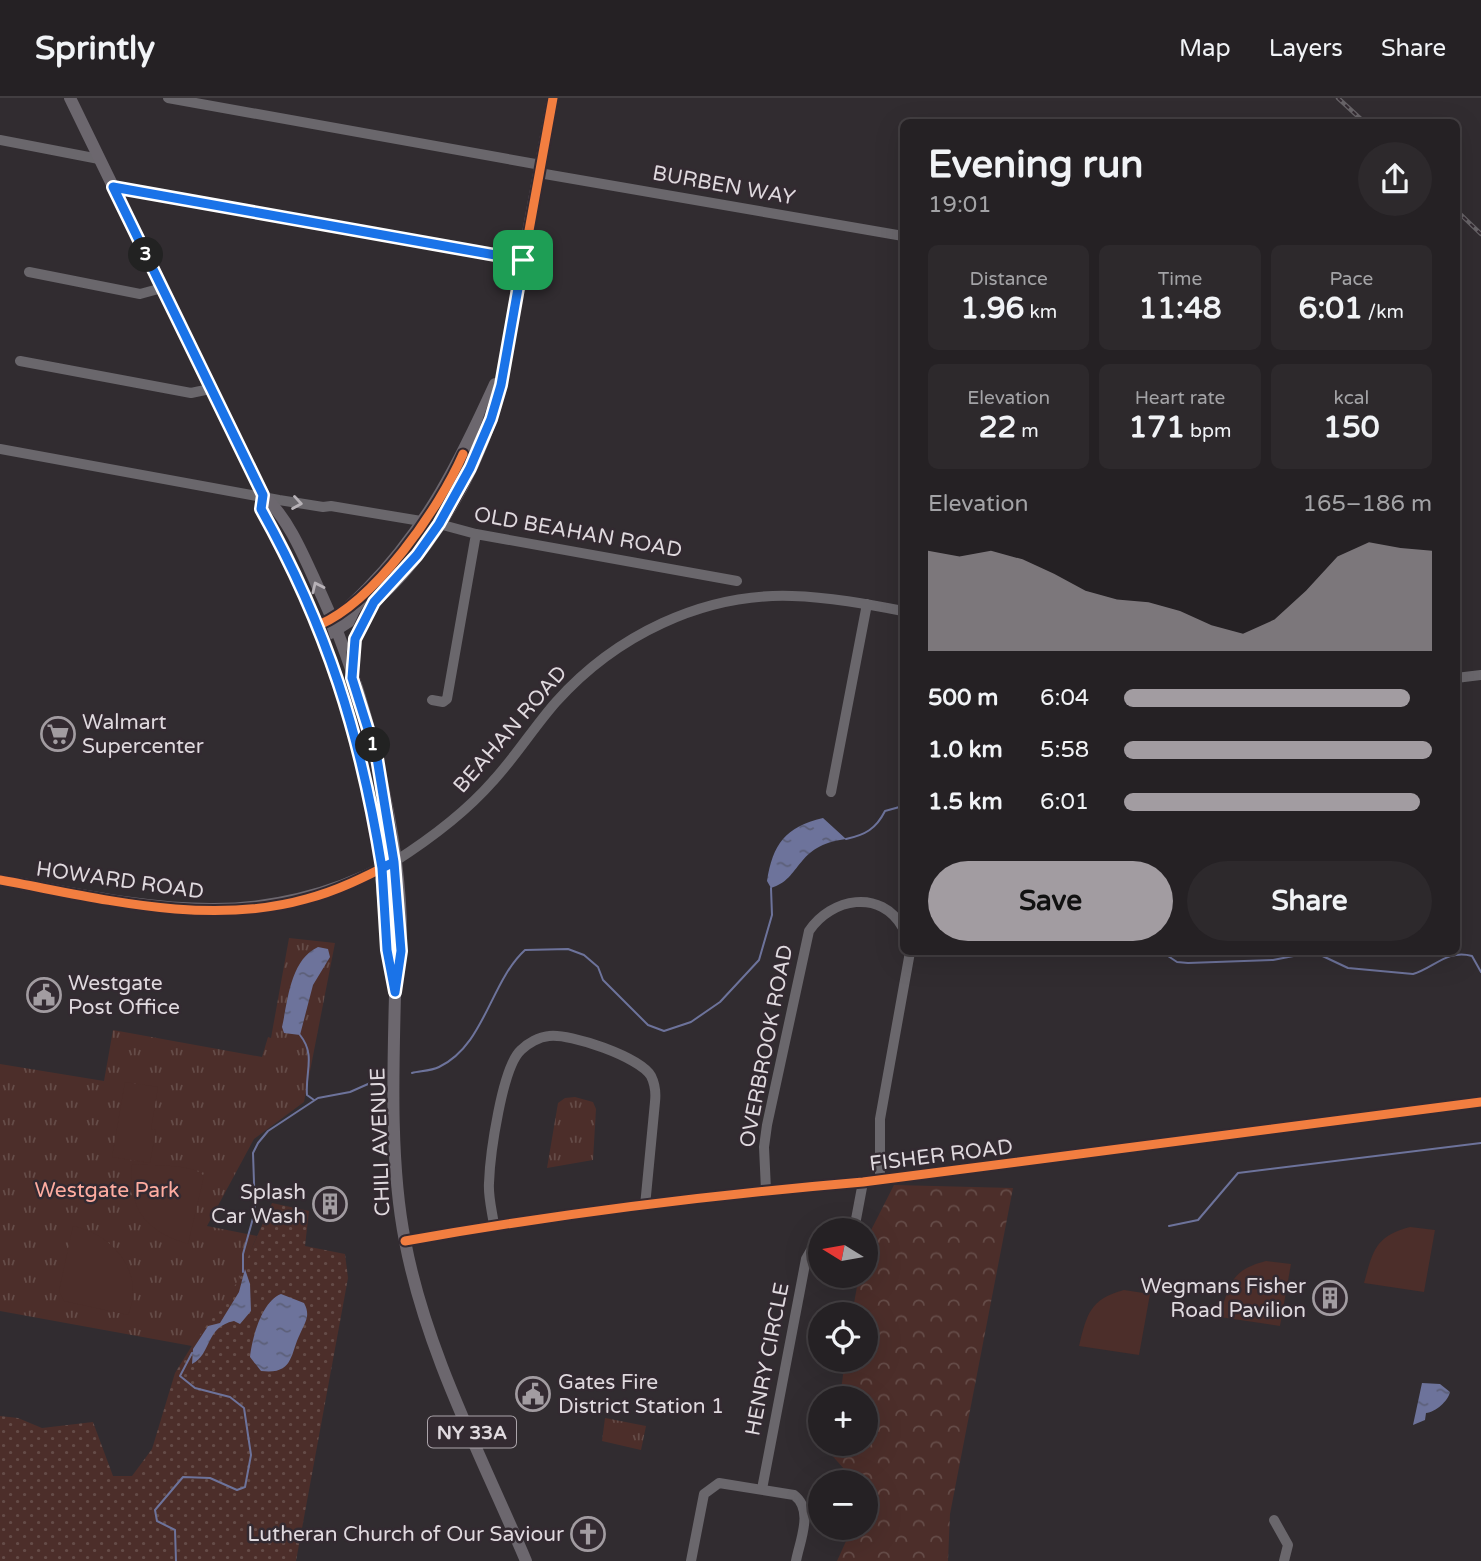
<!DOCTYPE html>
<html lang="en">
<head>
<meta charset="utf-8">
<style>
	body { margin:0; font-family:"Varela Round",sans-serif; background:#2d292c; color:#f1f3f6; height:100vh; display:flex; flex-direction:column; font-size:26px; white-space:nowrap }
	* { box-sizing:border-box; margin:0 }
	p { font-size:23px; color:#a3a3a6 }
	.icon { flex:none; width:38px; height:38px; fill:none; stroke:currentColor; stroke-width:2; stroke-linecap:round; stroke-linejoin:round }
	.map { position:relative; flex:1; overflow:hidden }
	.panel { position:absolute; left:900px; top:21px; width:560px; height:836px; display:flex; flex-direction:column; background:#252124; border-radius:10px; box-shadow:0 7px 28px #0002,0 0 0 2px #423e41 }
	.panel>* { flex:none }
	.needle { width:46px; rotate:281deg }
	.fabs { position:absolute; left:808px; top:1120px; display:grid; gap:14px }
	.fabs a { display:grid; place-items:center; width:70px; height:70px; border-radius:50%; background:#252124; box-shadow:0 7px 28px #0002,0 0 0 2px #423e41; font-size:35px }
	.pin { position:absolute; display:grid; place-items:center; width:60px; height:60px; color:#fff; margin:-30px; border-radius:14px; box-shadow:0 4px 10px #0006 }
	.km { position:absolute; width:35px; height:35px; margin:-18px; border-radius:50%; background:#222; color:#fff; font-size:19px; line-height:35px; text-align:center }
	.round { display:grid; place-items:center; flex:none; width:74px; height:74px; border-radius:37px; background:#2d292c }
	.head { display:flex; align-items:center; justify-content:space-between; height:119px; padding:0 28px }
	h1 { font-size:38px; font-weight:700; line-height:52px }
	.figures { display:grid; grid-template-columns:repeat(3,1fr); gap:10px; height:119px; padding:7px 28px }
	.figures div { display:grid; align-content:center; border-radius:10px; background:#2d292c; text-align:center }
	.figures b { font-size:30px; font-weight:700 }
	.figures small { font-size:19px; font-weight:400 }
	.figures p { font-size:19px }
	.chart { height:196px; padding:14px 28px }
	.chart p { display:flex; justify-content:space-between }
	.chart svg { width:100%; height:126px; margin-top:7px; fill:#a29ca1; opacity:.7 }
	.primary-button { display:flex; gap:14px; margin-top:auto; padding:14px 28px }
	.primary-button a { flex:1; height:80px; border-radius:42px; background:#a29ca1; color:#111; font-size:28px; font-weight:700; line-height:80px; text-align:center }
	.primary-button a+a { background:#2d292c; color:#f1f3f6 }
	ul { padding:0 28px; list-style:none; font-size:23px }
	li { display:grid; grid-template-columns:112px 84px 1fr; align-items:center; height:52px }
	li i { height:18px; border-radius:9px; background:#a29ca1 }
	header { display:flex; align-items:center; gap:42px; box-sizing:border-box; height:98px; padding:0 35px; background:#252124; border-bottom:2px solid #423e41 }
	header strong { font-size:33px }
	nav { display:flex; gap:38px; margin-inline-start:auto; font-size:24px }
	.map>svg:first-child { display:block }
	.grass { fill:url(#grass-dots) }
	.forest { fill:url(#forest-crowns) }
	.park { fill:url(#park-tufts) }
	.garden { fill:#4c2e2a }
	.water { fill:url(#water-ripples) }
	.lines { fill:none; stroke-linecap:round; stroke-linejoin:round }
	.stream { stroke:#6d739b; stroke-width:2 }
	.minor { stroke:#6a676c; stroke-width:10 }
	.major { stroke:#6c676e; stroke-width:12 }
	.rail-casing { stroke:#676367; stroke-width:4.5 }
	.rail { stroke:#332a31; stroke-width:2; stroke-dasharray:5; stroke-linecap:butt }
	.cycleway-casing { stroke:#332a31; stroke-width:13 }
	.cycleway { stroke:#f27e40; stroke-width:9 }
	.oneway { stroke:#b6b1b6 }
	.oneway2 { stroke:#b7b1b7 }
	.route-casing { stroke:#fff; stroke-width:14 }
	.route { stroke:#1a73e8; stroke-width:9 }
	.labels { text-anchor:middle; stroke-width:5; stroke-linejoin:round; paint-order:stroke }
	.shield { fill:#332a31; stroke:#aba4aa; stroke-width:2 }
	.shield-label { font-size:19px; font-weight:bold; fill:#dfd9de }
	.street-label { font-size:21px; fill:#dfd9de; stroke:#332a31 }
	.poi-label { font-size:21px; fill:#dfd9de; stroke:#332a31; text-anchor:start }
	.park-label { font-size:21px; fill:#feaca0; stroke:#332a31 }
</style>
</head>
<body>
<header>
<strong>Sprintly</strong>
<nav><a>Map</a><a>Layers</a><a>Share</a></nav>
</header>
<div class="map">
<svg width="1481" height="1463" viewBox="0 0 1481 1463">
	<defs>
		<pattern id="grass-dots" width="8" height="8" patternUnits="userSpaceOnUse" patternTransform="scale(1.75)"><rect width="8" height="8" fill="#4c2e2a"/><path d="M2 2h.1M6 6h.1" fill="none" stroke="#654c48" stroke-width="1.8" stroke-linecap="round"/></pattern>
		<pattern id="forest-crowns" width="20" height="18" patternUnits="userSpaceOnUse" patternTransform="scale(1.75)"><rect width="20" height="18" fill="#4c2e2a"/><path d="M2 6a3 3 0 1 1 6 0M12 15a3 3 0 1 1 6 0" fill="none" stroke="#654c48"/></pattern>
		<pattern id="park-tufts" width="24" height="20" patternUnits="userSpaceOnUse" patternTransform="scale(1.75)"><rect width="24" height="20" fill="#4c2e2a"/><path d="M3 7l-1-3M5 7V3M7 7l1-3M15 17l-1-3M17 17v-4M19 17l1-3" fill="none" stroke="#654c48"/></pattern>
		<pattern id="water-ripples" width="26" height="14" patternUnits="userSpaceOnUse" patternTransform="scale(1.75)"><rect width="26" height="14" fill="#6d739b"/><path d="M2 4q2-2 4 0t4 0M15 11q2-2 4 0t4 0" fill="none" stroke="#5c5f78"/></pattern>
	</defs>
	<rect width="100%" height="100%" fill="#312c30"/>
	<path class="grass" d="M272,1105L309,1113L305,1148L345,1156L348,1180L296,1463H0V1318L18,1320L42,1330L93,1324L113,1378H132L152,1351L175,1275L249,1156Z"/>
	<path class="forest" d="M894,1087L1013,1090L950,1416L948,1463H837L852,1430H866V1384H852V1380L822,1346H866V1300H840L845,1262H866V1216H852L859,1178H866V1142Z"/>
	<path class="park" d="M289,840L335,845L304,1004L254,1041L207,1128L257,1138L238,1183L192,1248L0,1213V966L104,983L113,932L262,959L268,939L271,940Z
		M575,999L593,1004L596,1011L593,1062L547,1070L558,1005L565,1000Z
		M605,1320L646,1328L641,1352L602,1343Z"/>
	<path class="garden" d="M125,984L158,989L151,1031L156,1032L150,1065L112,1059Z
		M132,1066C149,1068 193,1065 204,1078L188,1146C144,1132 129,1112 132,1066Z
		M73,1128C113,1136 146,1175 128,1217L64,1203L59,1193Z
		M1410,1129L1435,1132L1424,1194L1364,1185C1373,1153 1375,1138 1410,1129Z
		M1266,1163L1291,1166L1280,1228L1220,1219C1229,1186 1231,1172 1266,1163Z
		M1124,1192L1150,1196L1139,1257L1079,1248C1087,1216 1090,1201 1124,1192Z"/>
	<path class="water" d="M823,720L846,741C795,747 802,781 771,790L767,783C773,746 785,729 823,720Z
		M318,849L328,851L330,859L313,887L300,937L284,935L282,929C288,903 290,862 318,849Z
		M245,1171L250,1186L251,1213L240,1226L234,1223C205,1229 212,1256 192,1266L193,1251L208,1228L220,1225L239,1194Z
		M281,1196L304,1205C311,1218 305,1224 300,1236C290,1256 294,1277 261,1273L250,1259C252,1240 262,1203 281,1196Z
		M1422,1285L1440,1286L1450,1294C1448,1303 1436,1314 1426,1315L1425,1322L1413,1327Z"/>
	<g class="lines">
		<path class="stream" d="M846,741C865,737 876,731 885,713L903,708
			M1162,854L1177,864L1188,865L1273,862L1314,854L1348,870L1413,876C1434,870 1447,851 1472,858L1481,874
			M300,937C316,957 305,974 307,997L314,1002
			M412,975C420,973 431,973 439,969C485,947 490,884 525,852L568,851L584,857L598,869L603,882L648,927L664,933L691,924L720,904L759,862L772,817L771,790
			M1169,1128L1198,1122L1238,1075L1481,1045
			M243,1174V1156L255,1113L253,1055L258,1045L268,1033L318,1000L350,994L377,982
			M176,1463L175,1432L157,1423L155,1412L183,1379L210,1380L237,1392L245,1389L251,1357L244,1310L230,1299L195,1290L180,1278L192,1255"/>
		<path class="minor" d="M168,0L541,67
			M0,42L99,61
			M539,75L903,138
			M113,89L523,162
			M29,174L140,196L162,190
			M20,263L191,295L210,291
			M0,351L279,402L323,409L331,408L439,426L476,436L737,483
			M1456,580L1481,577
			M432,602L443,604L447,601L476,436
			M831,694L867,506
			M394,764C430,741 465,715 493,683C516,658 534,629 556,604C615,538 702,495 792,498C829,499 867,506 903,513
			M880,1082V1021L910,854
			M766,1092L764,1049L767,1027L809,833C831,800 881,790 903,830
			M494,1127C492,1113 488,1098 489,1085C490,1057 502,969 521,952C528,945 539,939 549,938C570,935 640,959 651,978C655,986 656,995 655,1004L645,1108
			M854,1132L863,1084
			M405,1143C556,1116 710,1097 863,1084L1481,1004
			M762,1391L806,1161L814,1147L821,1146
			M1274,1422L1288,1447L1284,1463
			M691,1463L704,1396L719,1385L794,1397C814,1412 800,1442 796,1463"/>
		<path class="major" d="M70,0L263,397C291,423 306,464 322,498C366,593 404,747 401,852C400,867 395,882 395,897C393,974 390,1068 405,1143C426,1254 482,1359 526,1463
			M263,397L261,411C317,511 356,617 375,730C384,781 383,832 393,883
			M325,524C342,517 354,504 367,491C427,430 460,363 495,286
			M323,539C404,498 463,404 492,319C504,282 508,243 515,205C528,136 541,68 553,0
			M353,569L355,541L368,514
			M0,782C144,808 250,838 388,767"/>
		<g class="rail-casing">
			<path id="rail" d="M1338,0L1364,24
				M1456,112L1481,136"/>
		</g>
		<use href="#rail" class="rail"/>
		<g class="cycleway-casing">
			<path id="cycleway" d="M381,770L357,640L319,527C375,503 439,411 463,356
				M0,782C99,800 207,829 306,801C337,793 365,779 394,764C389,728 385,693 376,658C367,624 350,591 353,555C358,504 410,468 438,428C467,385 486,336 501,287L553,0
				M405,1143C556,1116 710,1097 863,1084L1481,1004"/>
		</g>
		<use href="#cycleway" class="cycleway"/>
	</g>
	<defs><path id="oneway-chevron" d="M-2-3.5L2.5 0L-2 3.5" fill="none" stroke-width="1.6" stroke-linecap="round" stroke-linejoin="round" transform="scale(1.75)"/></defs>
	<use class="oneway" href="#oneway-chevron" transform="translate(297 405) rotate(9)"/>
	<use class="oneway2" href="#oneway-chevron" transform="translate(317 489) rotate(-115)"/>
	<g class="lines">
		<g class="route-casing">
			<path id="route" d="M523,162L501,287L491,321L470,370L439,426L417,457L374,504L355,541L352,580L377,660L394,764L382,770L387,852L395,894L401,853L394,764L382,770C361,638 327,529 261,411L263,397L113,89L523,162"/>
		</g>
		<use href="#route" class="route"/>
	</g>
	<defs>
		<g id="supermarket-ring" transform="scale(1.75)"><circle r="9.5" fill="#332a31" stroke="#a29ca1" stroke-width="1.5"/><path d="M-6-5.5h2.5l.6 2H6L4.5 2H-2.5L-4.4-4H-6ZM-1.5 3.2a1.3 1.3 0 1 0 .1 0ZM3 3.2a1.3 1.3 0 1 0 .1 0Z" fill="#a29ca1"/></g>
		<g id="civic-ring" transform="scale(1.75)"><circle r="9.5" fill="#332a31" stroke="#a29ca1" stroke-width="1.5"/><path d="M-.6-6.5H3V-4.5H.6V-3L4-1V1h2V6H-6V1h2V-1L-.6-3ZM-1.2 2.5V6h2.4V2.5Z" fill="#a29ca1"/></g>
		<g id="building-ring" transform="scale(1.75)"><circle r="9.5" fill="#332a31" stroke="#a29ca1" stroke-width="1.5"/><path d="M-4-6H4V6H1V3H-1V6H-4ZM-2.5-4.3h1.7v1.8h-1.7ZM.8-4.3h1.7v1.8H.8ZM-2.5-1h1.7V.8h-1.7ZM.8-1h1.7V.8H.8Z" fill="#a29ca1"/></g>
		<g id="church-ring" transform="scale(1.75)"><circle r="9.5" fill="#332a31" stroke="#a29ca1" stroke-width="1.5"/><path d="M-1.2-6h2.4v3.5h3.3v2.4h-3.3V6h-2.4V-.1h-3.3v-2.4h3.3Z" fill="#a29ca1"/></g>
	</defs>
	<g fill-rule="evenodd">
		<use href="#supermarket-ring" x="58" y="636"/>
		<use href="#civic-ring" x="44" y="897"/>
		<use href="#building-ring" x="330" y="1106"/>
		<use href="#building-ring" x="1330" y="1200"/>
		<use href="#civic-ring" x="533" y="1296"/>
		<use href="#church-ring" x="588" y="1436"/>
	</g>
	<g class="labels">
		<rect class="shield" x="428" y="1318.5" width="88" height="31" rx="5"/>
		<g class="shield-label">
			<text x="472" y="1341">NY 33A</text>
		</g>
		<g class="street-label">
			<text transform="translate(724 87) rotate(10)" y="7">BURBEN WAY</text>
			<text transform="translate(578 434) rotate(10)" y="7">OLD BEAHAN ROAD</text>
			<text transform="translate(510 631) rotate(-49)" y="7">BEAHAN ROAD</text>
			<text transform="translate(120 782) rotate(8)" y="7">HOWARD ROAD</text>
			<text transform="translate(766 948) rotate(-79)" y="7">OVERBROOK ROAD</text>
			<text transform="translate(380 1044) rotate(-92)" y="7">CHILI AVENUE</text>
			<text transform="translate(941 1057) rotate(-7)" y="7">FISHER ROAD</text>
			<text transform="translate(767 1261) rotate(-79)" y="7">HENRY CIRCLE</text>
		</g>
		<g class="poi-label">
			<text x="82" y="631">Walmart<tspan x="82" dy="24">Supercenter</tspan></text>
			<text x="68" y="892">Westgate<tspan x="68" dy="24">Post Office</tspan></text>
			<text x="306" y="1101" text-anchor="end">Splash<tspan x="306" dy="24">Car Wash</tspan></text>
			<text x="1306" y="1195" text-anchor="end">Wegmans Fisher<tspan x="1306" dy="24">Road Pavilion</tspan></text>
			<text x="558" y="1291">Gates Fire<tspan x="558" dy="24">District Station 1</tspan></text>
			<text x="564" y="1443" text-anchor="end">Lutheran Church of Our Saviour</text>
		</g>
		<g class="park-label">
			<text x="107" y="1099">Westgate Park</text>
		</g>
	</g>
</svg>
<div class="fabs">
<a><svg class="needle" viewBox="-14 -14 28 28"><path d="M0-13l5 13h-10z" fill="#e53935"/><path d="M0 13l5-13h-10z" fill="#a3a3a6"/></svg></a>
<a><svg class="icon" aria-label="locate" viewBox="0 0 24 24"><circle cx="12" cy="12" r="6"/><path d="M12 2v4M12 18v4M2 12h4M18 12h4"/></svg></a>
<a>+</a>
<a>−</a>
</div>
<div class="pin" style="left:523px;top:162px;background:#1e9e55"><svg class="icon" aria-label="arrive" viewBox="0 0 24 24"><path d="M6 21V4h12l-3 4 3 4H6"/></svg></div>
<b class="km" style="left:373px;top:647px">1</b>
<b class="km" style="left:146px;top:157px">3</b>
<section class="panel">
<div class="head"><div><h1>Evening run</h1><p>19:01</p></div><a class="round"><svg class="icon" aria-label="share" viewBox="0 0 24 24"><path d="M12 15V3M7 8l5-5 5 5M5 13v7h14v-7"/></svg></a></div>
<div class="figures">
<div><p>Distance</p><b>1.96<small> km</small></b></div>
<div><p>Time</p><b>11:48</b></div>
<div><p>Pace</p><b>6:01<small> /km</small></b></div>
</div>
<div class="figures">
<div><p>Elevation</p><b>22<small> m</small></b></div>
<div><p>Heart rate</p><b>171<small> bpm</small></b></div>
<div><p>kcal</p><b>150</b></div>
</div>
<div class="chart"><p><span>Elevation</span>165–186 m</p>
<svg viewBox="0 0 160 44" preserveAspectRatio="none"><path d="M0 44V9L10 11L20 9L30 12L40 17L50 23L60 26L70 27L80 30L90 35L100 38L110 33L120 23L130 11L140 6L150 8L160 9V44z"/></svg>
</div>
<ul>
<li><b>500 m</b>6:04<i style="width:93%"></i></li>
<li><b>1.0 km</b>5:58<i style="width:100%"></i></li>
<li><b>1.5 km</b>6:01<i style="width:96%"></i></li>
</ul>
<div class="primary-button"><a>Save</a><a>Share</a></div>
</section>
</div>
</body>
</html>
